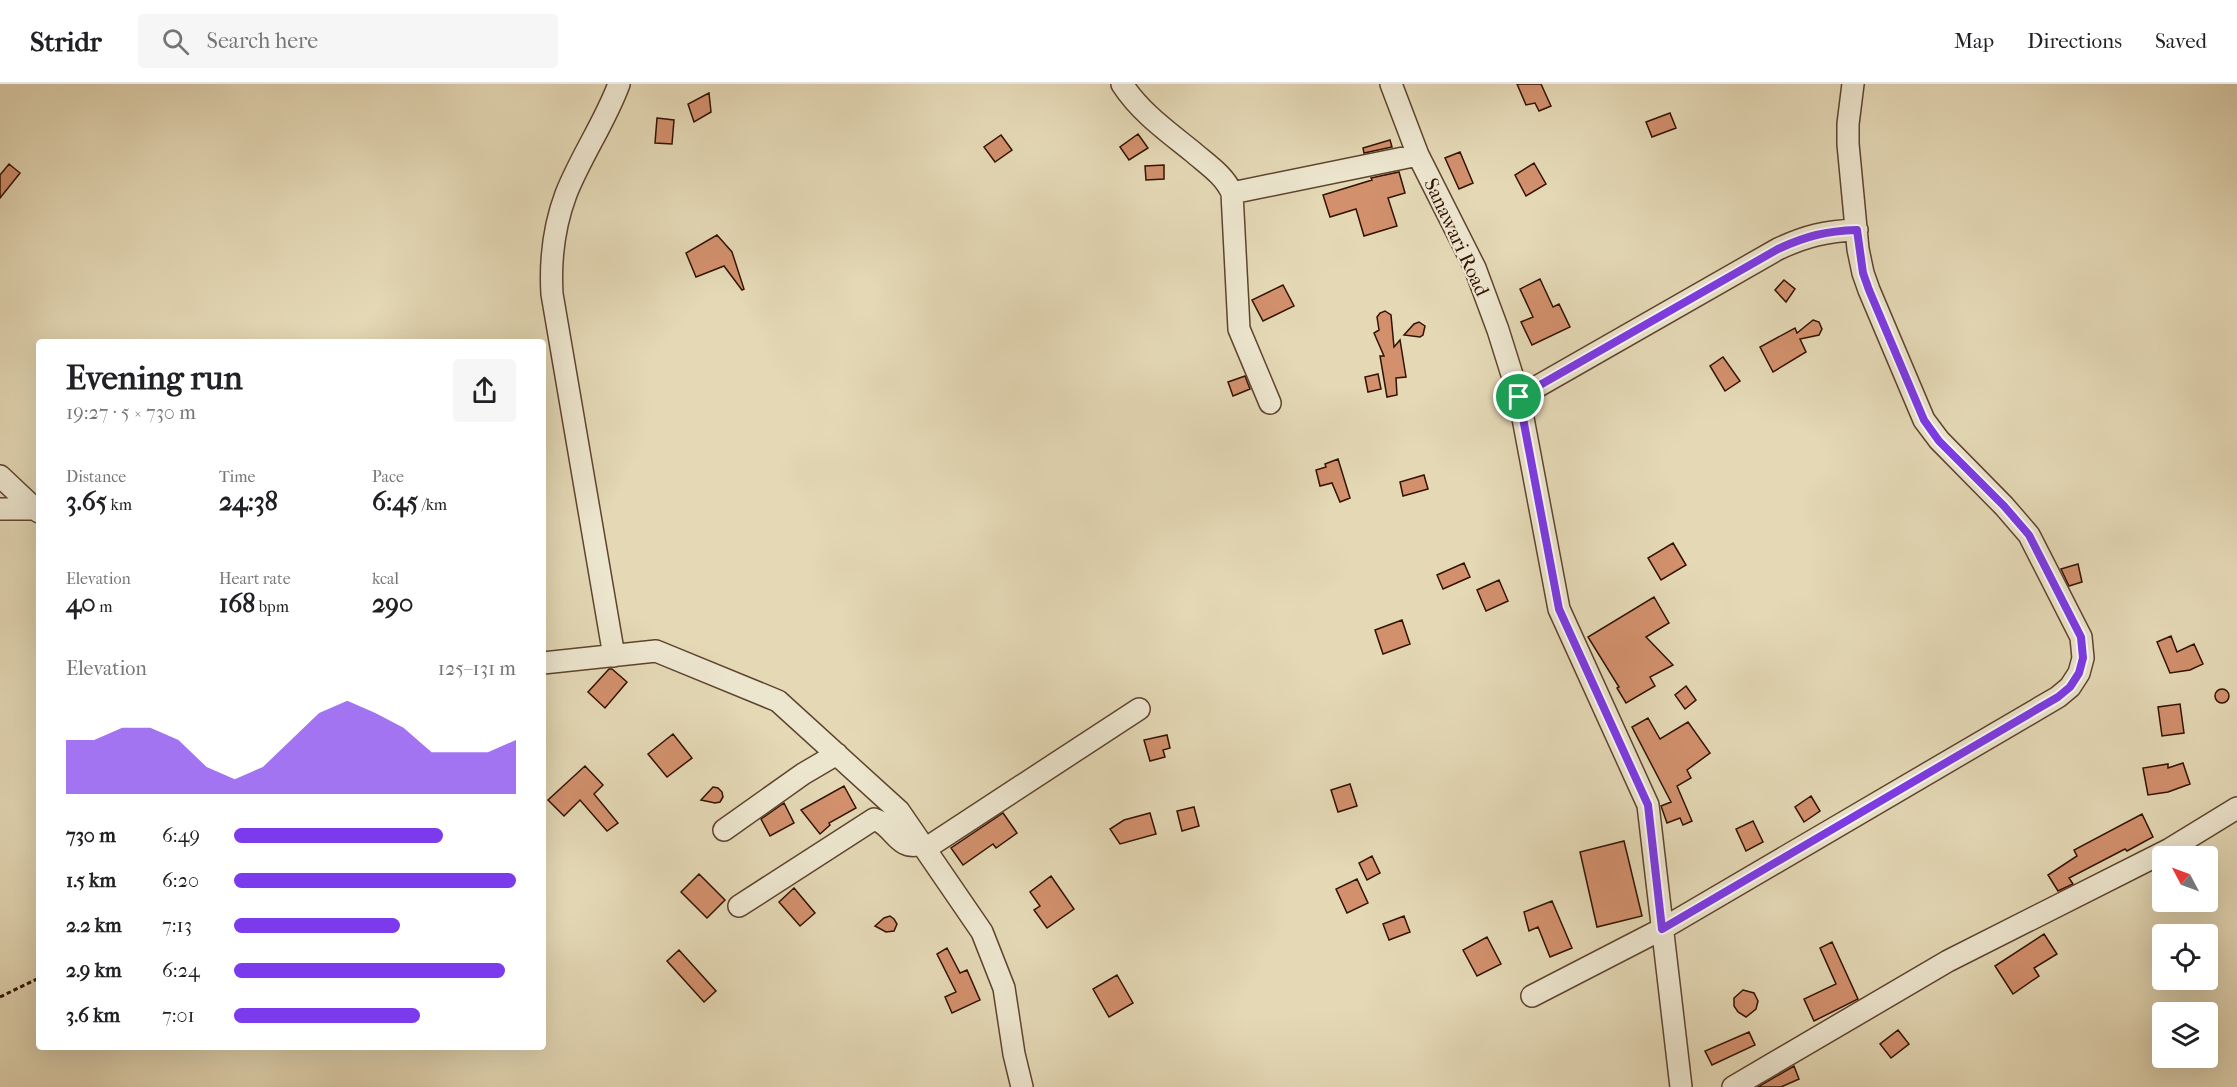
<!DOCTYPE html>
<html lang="en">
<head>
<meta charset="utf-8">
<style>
	body { margin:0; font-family:"IM FELL French Canon",serif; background:#f6f6f6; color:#202124; height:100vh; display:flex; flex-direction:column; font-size:22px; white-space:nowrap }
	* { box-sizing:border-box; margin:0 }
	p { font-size:20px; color:#757577 }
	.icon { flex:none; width:33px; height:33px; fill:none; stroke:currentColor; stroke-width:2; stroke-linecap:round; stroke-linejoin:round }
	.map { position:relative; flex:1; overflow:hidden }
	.side { position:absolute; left:36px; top:255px; width:510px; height:711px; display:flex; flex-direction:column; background:#fff; border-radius:6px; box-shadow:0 6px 24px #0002 }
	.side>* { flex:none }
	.needle { width:39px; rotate:311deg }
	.buttons { position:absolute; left:2152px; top:762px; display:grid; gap:12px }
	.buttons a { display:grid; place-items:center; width:66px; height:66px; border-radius:6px; background:#fff; box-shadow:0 6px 24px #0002; font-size:30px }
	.pin { position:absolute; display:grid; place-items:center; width:51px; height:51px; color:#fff; margin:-26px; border:3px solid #fff; border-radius:50%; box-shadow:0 2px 6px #0007 }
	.round { display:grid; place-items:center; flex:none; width:63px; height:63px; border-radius:6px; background:#f6f6f6 }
	.overview { display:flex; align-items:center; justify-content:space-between; height:102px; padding:0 30px }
	h1 { font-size:33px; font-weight:700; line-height:45px }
	.figures { display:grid; grid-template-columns:repeat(3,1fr); gap:9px; height:102px; padding:6px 30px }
	.figures div { display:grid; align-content:center }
	.figures b { font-size:26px; font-weight:700 }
	.figures small { font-size:16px; font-weight:400 }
	.figures p { font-size:16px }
	.chart { height:168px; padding:12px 30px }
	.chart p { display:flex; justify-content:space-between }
	.chart svg { width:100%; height:108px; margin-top:6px; fill:#7c3aed; opacity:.7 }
	ul { padding:0 30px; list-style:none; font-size:20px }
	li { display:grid; grid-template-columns:96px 72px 1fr; align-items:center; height:45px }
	li i { height:15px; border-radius:8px; background:#7c3aed }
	header { display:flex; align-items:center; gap:36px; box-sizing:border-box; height:84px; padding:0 30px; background:#fff; border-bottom:2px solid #e0e0e0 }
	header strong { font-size:28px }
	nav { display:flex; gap:33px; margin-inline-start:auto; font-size:21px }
	.search { width:420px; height:54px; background:#f6f6f6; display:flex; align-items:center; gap:15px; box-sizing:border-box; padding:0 21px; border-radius:6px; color:#757577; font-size:22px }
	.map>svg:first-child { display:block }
	.building { fill:#d2906d; stroke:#321201; stroke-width:1.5 }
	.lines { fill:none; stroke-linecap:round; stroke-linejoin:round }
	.minor-casing { stroke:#5e442e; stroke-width:24 }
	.path { stroke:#321201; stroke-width:3; stroke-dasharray:4.5 3; stroke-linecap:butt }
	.minor { stroke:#ede6cf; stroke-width:21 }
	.route-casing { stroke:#fff; stroke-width:12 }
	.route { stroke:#7c3aed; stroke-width:8 }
	.labels { text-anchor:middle; stroke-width:4.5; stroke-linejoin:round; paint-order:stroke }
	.street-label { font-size:20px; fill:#321201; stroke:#ede6cf }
</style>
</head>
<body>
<header>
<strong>Stridr</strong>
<div class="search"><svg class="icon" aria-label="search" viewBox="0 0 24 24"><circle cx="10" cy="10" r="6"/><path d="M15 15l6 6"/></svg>Search here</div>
<nav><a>Map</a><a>Directions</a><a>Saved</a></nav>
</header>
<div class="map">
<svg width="2237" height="1003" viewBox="0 0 2237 1003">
	<rect width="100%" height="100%" fill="#e4d8b5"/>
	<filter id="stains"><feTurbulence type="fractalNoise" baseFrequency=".00333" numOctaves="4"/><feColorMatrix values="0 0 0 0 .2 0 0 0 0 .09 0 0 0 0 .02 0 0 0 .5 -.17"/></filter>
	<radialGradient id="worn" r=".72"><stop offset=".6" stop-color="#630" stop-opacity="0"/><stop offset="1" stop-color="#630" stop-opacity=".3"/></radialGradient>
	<path class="building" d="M1517,0H1541L1551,22L1539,27L1535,19L1526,21Z
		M709,9L711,28L694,38L688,20Z
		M1670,29L1676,44L1652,53L1646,38Z
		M657,34L674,36L672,60L655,59Z
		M1138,50L1148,64L1129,76L1120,63Z
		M1001,51L1012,66L995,78L984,63Z
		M1390,56L1392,63L1364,69L1363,64Z
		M1460,68L1473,99L1459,105L1445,74Z
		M1534,79L1546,100L1526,112L1515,91Z
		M9,80L20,89L0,114V91Z
		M1164,81V95L1146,96L1145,82Z
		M1399,88L1405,109L1388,114L1397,142L1364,152L1356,125L1330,133L1323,111L1372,96L1371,94Z
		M717,151L732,168L744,205L742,206L724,182L696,193L686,169Z
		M1540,195L1553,223L1559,220L1570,243L1532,261L1521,238L1533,233L1520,205Z
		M1784,196L1795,205L1786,218L1775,206Z
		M1283,201L1294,222L1263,237L1252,216Z
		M1385,227L1391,231L1394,263L1400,256L1406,293L1396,294L1397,311L1387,313L1380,272H1384L1374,249L1379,246L1377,233L1380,229Z
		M1813,236L1819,238L1822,245L1819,251L1800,255L1806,268L1773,288L1760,263L1795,244L1797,249Z
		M1419,238L1425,242L1423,251L1420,253L1404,251L1414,240Z
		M1723,273L1740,297L1725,307L1710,282Z
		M1378,290L1381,305L1368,308L1365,293Z
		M1245,292L1250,305L1233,312L1228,298Z
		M1338,375L1350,414L1340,418L1332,399L1320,402L1316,386L1326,383L1325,380Z
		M1424,391L1428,405L1403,412L1400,398Z
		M1673,459L1686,481L1661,496L1648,474Z
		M1464,479L1470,493L1443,505L1437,491Z
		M2078,480L2082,498L2069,502L2061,485Z
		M1499,496L1508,517L1486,527L1477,506Z
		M1654,513L1669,539L1646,553L1673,581L1650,593L1655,602L1626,619L1617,604L1619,603L1588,553Z
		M1402,536L1410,560L1383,570L1375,546Z
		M2171,552L2177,568L2194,560L2203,580L2190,586L2170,589L2157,558Z
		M609,585H612L627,598L605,624L588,608Z
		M1686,602L1696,616L1685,625L1675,611Z
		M2215 612a7 7 0 1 1 14 0a7 7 0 1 1-14 0Z
		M2180,620L2184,649L2162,652L2158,623Z
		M1648,634L1660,655L1688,638L1710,669L1687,686L1691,694L1677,702L1692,737L1683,741L1680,734L1667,739L1661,722L1671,718L1632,643Z
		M673,650L692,674L667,693L648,670Z
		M1167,651L1170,664L1163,666L1165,673L1150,677L1144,656Z
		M2183,679L2190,700L2168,708L2148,711L2143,684L2168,680V684Z
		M585,682L603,701L594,710L618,739L607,747L580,716L564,732L548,716Z
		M1350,700L1357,722L1338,728L1331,706Z
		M844,702L856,724L829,739L830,741L820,750L801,726Z
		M713,703L718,704L722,708L723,713L720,718L715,719L701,716Z
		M1811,712L1820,727L1804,738L1795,723Z
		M784,719L794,739L770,752L761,735Z
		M1194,723L1199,742L1182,747L1177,727Z
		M1003,729L1017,749L996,764L993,760L963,781L951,764Z
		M1150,729L1156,750L1120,760L1110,745L1124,736Z
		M2142,730L2153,753L2127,767L2125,765L2069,794L2073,800L2058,807L2048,791L2077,772L2074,766Z
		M1753,737L1763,758L1746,767L1736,745Z
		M1624,757L1642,832L1597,843L1580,768Z
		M1372,772L1380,789L1367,796L1359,779Z
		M699,790L725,816L707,834L681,808Z
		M1051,792L1074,825L1047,844L1034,826L1040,822L1030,808Z
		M1357,795L1368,819L1347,829L1336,805Z
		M794,804L815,829L800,842L779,818Z
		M1552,817L1572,864L1550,873L1538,843L1529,847L1524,828Z
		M890,832L894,835L897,840L894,847L886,848L875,842L884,834Z
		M1404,832L1410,848L1389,856L1383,840Z
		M2044,850L2057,870L2034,884L2039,892L2013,910L1995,882Z
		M1487,853L1501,880L1477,892L1463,866Z
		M1832,858L1858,915L1814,937L1804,915L1836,900L1820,864Z
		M947,864L960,889L967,886L980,916L952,929L945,913L956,908L937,870Z
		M679,866L716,907L704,918L667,877Z
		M1117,891L1133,919L1109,933L1093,905Z
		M1743,906L1754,909L1758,917L1756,925L1746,933L1738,928L1734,922V914Z
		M1898,946L1909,960L1891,974L1880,960Z
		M1749,948L1755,961L1712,981L1705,967Z
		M1794,982L1799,995L1781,1003H1758Z"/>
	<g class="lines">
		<g class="minor-casing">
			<path id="minor" d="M1122,0C1140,28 1167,47 1193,68C1208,81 1224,91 1232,109L1239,245L1270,319
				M1391,0L1418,71L1475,184L1498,246L1519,313L1559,525L1648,721L1681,1003
				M1232,109L1418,71
				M1519,313L1778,165C1806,152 1826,147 1857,146
				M0,392L35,425
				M0,425H35L39,428
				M614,572L552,210C550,176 554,142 566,110C581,72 605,38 619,0
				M543,579L656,567L778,617L899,727L982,848L1004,904L1014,970L1022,1003
				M724,746L803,690L837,670
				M925,765L1139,625
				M739,822L874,735C894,741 898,768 921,760
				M1532,912L1662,845L2058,613L2070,603L2079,589L2083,574L2081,553L2029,451L2004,422L1939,356L1924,336L1869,206L1863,189L1858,165L1848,60V40L1853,0
				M1733,1003L1948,877L2170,765L2237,724"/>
		</g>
		<path class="path" d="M0,913L39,894"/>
		<use href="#minor" class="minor"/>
	</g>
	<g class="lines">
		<g class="route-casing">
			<path id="route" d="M1857,146L1863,189L1869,206L1924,336L1939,357L2004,422L2029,451L2081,553L2083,574L2079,589L2070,603L2058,613L1662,845L1648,721L1559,525L1519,313L1778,165C1806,152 1826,147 1857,146Z"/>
		</g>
		<use href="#route" class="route"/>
	</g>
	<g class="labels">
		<g class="street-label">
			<text transform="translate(1457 153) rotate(65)" y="7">Sanawari Road</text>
		</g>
	</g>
	<rect width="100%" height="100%" filter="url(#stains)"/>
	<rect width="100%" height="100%" fill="url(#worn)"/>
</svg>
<div class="buttons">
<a><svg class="needle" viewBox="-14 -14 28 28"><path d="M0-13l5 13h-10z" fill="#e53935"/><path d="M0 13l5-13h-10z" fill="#757577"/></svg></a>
<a><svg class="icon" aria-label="locate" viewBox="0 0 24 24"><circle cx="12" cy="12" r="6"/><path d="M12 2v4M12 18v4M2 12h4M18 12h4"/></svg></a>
<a><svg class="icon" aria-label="layers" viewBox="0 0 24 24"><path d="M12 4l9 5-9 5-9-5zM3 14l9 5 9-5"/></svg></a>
</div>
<div class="pin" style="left:1519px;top:313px;background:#1e9e55"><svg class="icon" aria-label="arrive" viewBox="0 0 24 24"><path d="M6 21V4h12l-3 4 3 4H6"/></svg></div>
<section class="side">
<div class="overview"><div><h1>Evening run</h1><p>19:27 · 5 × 730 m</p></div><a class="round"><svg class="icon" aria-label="share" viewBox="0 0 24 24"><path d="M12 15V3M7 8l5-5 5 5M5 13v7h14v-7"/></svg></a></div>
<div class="figures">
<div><p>Distance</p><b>3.65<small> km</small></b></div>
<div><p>Time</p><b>24:38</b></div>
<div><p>Pace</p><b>6:45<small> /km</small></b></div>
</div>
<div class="figures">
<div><p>Elevation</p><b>40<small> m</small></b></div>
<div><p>Heart rate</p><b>168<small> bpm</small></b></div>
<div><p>kcal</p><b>290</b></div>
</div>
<div class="chart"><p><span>Elevation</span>125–131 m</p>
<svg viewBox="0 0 160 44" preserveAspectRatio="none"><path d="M0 44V22L10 22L20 17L30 17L40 22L50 33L60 38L70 33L80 22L90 11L100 6L110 11L120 17L130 27L140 27L150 27L160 22V44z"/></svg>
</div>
<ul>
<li><b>730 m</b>6:49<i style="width:74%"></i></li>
<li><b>1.5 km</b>6:20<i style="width:100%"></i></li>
<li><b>2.2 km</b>7:13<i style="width:59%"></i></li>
<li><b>2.9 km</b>6:24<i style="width:96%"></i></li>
<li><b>3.6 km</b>7:01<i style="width:66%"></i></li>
</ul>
</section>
</div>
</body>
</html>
